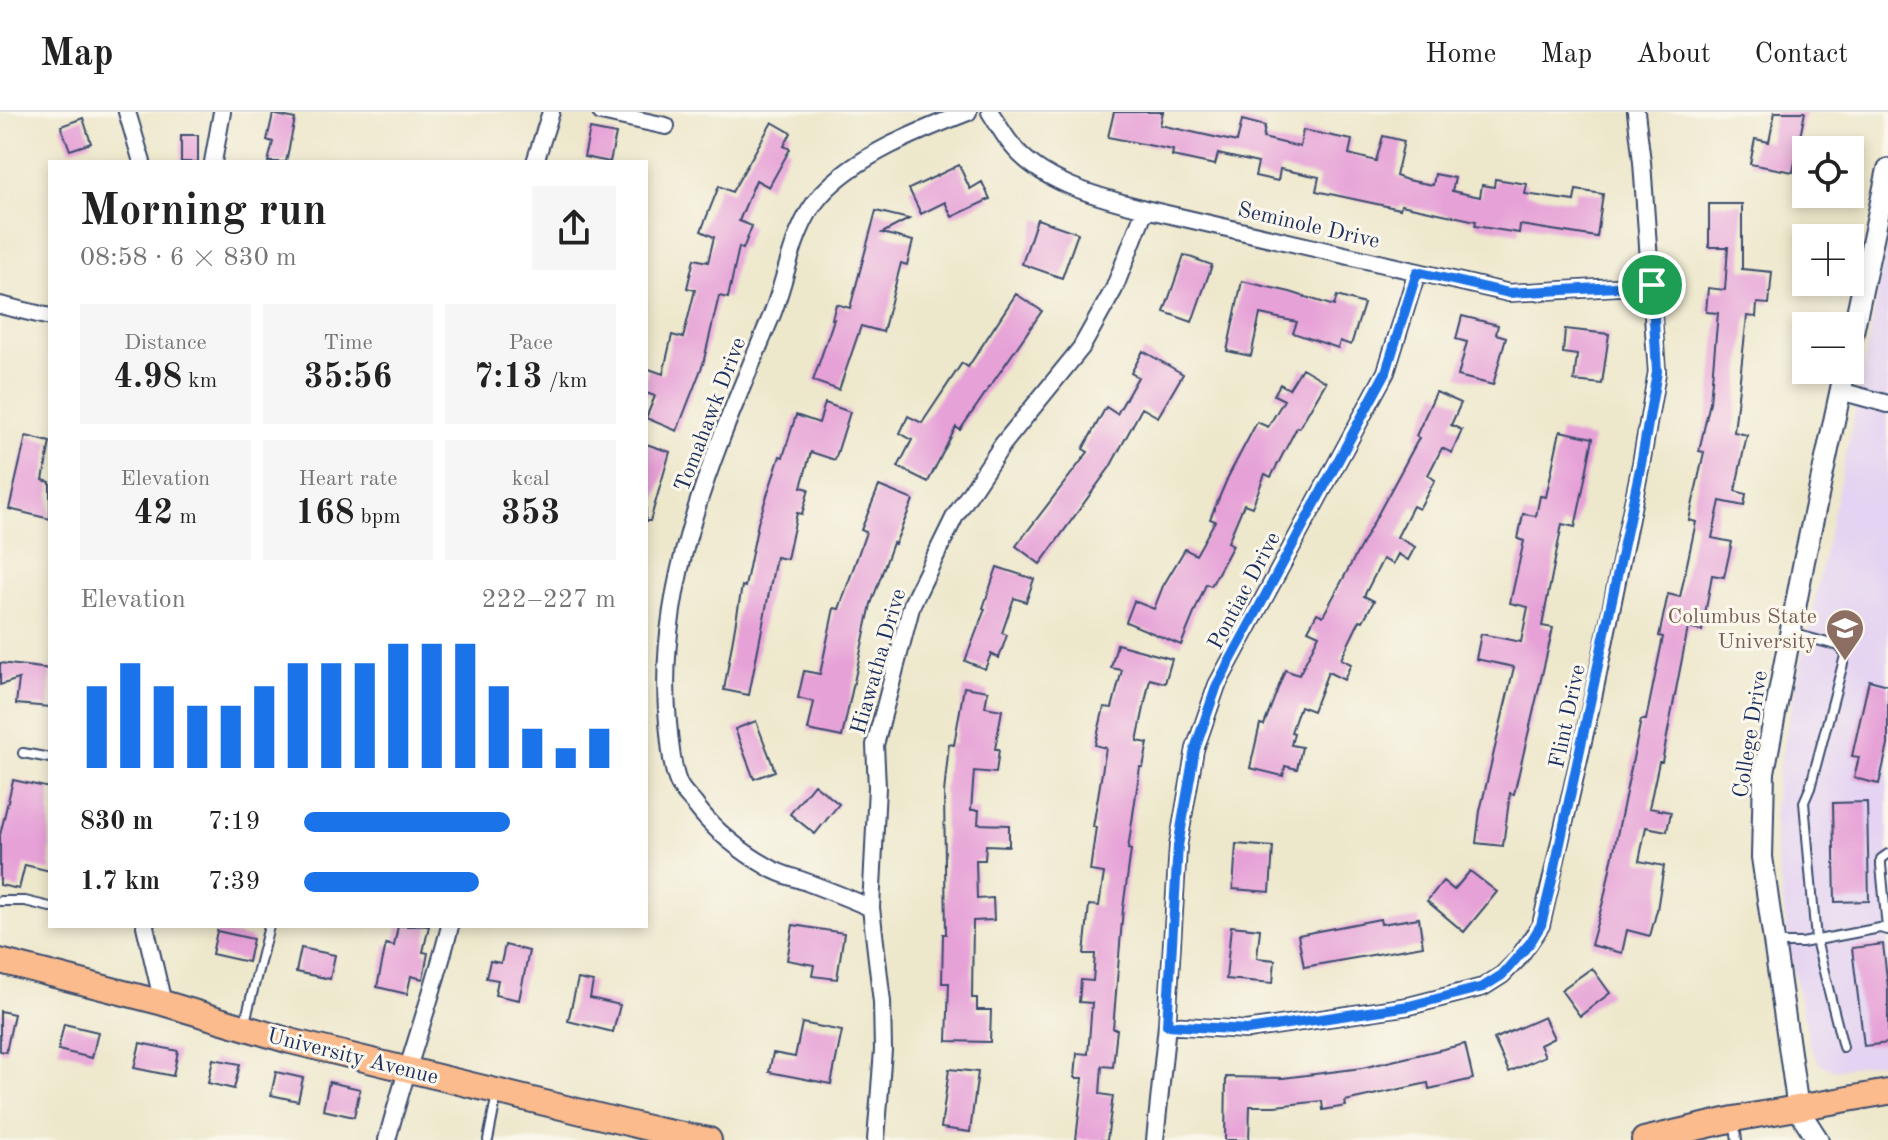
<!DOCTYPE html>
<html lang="en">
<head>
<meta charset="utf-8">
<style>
	body { margin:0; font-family:"Old Standard TT",serif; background:#f6f6f6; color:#222; height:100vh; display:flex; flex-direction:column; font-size:30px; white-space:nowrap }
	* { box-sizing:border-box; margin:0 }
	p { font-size:26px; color:#767676 }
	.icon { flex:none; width:44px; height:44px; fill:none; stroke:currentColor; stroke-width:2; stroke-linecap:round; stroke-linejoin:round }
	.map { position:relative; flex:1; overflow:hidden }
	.panel { position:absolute; left:48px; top:48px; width:600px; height:768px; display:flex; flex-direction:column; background:#fff; border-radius:0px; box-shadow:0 4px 12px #0003 }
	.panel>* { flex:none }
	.controls { position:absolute; left:1792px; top:24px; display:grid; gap:16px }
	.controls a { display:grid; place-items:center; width:72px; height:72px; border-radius:0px; background:#fff; box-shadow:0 4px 12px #0003; font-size:40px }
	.pin { position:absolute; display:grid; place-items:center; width:68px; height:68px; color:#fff; margin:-34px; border:4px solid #fff; border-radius:50%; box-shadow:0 2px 8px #0007 }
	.round { display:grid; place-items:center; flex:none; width:84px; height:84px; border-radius:0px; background:#f6f6f6 }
	.head { display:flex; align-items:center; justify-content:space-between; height:136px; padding:0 32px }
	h1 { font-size:44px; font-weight:700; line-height:60px }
	.stats { display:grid; grid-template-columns:repeat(3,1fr); gap:12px; height:136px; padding:8px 32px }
	.stats div { display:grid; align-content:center; border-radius:0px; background:#f6f6f6; text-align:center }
	.stats b { font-size:34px; font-weight:700 }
	.stats small { font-size:22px; font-weight:400 }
	.stats p { font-size:22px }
	.chart { height:224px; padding:16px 32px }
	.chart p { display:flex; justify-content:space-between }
	.chart svg { width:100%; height:144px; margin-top:8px; stroke:#1a73e8; stroke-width:6 }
	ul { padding:0 32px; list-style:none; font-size:26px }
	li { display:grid; grid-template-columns:128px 96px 1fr; align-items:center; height:60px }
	li i { height:20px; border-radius:10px; background:#1a73e8 }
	header { display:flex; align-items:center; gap:48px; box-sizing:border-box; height:112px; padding:0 40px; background:#fff; border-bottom:2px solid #e0e0e0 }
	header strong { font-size:38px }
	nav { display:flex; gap:44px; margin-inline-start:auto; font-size:28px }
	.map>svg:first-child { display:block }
	.built { fill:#e4d3f2 }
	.building { fill:#e6a1d7 }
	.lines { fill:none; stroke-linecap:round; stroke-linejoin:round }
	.service-casing { stroke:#3a4b6e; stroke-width:12 }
	.minor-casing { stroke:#3a4b6e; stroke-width:20 }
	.tertiary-casing { stroke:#3a4b6e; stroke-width:24 }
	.primary-casing { stroke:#3a4b6e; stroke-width:28 }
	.service { stroke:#fff; stroke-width:8 }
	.minor { stroke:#fff; stroke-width:16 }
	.tertiary { stroke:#fff; stroke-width:20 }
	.primary { stroke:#fbbb8c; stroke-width:24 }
	.route-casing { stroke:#fff; stroke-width:16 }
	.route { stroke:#1a73e8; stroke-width:10 }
	.labels { text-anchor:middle; stroke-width:6; stroke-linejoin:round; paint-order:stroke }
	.street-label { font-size:22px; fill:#1b2f5e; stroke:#fbf7ec }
	.education-label { font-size:22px; fill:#785e54; stroke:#fbf7ec; text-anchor:end }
</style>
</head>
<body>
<header>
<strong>Map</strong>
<nav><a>Home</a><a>Map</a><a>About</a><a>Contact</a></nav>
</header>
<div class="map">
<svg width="1888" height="1028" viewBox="0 0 1888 1028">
	<rect width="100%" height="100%" fill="#fbf7ec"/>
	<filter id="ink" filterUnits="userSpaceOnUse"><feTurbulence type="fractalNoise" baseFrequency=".0125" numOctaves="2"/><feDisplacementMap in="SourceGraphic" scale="16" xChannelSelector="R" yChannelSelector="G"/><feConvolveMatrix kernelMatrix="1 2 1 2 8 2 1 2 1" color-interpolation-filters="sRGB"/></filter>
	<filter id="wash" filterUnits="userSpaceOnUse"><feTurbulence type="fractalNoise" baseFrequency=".006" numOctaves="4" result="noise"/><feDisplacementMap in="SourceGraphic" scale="32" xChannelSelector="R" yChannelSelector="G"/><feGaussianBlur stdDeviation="1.8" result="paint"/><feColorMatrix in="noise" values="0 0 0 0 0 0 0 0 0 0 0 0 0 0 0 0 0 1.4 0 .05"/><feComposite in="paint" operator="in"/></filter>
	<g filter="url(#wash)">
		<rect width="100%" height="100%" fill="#ede7cb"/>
		<path class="built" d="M1888,126V948L1835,958L1819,952L1810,933L1790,841L1776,741L1774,699L1779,653L1853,309Z"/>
		<g id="blocks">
			<path class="building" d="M1114,0H1163L1160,13L1237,30L1242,8L1265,14L1263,26L1300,35L1303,18L1352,28L1349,42L1376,49L1383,24L1404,29L1396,64L1407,68L1433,73L1435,62L1455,66L1452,79L1480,85L1482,73L1494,75L1495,67L1527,72L1525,82L1574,89L1576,78L1603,82L1597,125L1520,113L1519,121L1475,114L1476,109L1401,93L1400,97L1316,79L1319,65L1280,57L1278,69L1255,64L1258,51L1218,42L1215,53L1172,44L1173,38L1108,25Z
				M1775,0H1805L1793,60L1750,52L1755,27L1769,30Z
				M273,2L295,7L286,50H268L273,30L267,28Z
				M83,6L91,31L70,38L61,14Z
				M772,10L791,21L784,34L790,37L769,75L756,68L739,109L752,114L743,137L739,135L728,186L719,184L703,252L677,319L646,306L655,284L646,281V264L649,257L663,262L672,223L683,226L695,178L687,176L694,147L708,150L714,125L701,119L719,74L732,80Z
				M590,17L616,22L610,50L584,45Z
				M181,23H198V50H181Z
				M959,53L970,77L982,70L990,87L952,105L945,90L921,102L909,77Z
				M1709,92H1742V157L1772,160L1769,192L1757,191L1756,205L1747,204L1734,320L1747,323L1735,379L1746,382L1744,394L1720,389L1712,426L1732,430L1724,465L1712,463L1702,519L1688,516L1662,650H1659L1649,696L1671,700L1667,719L1646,715L1639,749L1664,754L1657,798L1650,824L1627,818L1622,841L1591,833L1604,786L1641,608H1646L1663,525L1659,524L1668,482L1680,485L1696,410L1689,408L1704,340L1699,339L1710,290L1718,201L1706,200L1708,176L1725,178L1728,135H1709Z
				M876,99L909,107L882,121L913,129L907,153L901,151L883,220L861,214L839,278L813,269L834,207H832L836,192L850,196Z
				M1037,107L1078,121L1062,166L1022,152Z
				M1184,143L1212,153L1192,210L1164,200Z
				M1242,169L1290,180L1334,194L1337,184L1364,192L1351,233L1340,229L1338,236L1293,221L1297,210L1260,202L1251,244L1227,239Z
				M1016,182L1042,199L960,318L956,315L928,370L898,355L912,328L900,321L908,304L922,311L962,251L968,255Z
				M1462,204L1498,213L1496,222L1506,225L1493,273L1458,264L1467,230L1456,227Z
				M1565,217L1609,222L1602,272L1574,269L1577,243L1563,241Z
				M1143,239L1183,262L1158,305L1142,296L1110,355L1040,452L1016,434L1088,340L1083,337L1106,295L1117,302L1138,265L1131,261Z
				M1302,256L1326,270L1299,316L1297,315L1271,365L1265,362L1252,395L1244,392L1228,430L1233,433L1211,474L1206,472L1181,533L1126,510L1134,489L1154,497L1163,474L1185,437L1196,443L1215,409L1210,407L1228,365L1257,310L1268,315L1284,288L1274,283L1280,272L1289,277Z
				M1436,280L1461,291L1451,313L1462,318L1452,341L1442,336L1428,363L1435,368L1419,397L1413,394L1397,425L1415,435L1408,448L1398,442L1393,452L1383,447L1364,484L1374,489L1363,509L1360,508L1341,547L1351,552L1344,568L1328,560L1313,599L1300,594L1291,620L1294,621L1291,633L1302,635L1297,657L1285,654L1283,664L1250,656L1260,612L1264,613L1285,558L1299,563L1319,523L1308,518L1317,501L1323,504L1419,326L1416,324Z
				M825,291L850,300L835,348L811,340L801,375L809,377L802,402L797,401L787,447L776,445L749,583L724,578L742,474L745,475L758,411L780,344L783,345L796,303L819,311Z
				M1560,319L1593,326L1580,392L1575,415L1562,412L1542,514L1553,516L1514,682L1510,681L1503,734L1476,731L1480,699L1514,555L1476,547L1481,522L1521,530L1528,495L1510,491L1524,429L1518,427L1523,402L1536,404L1540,384L1546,385Z
				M26,324L50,330L43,368L50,370V407L9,397Z
				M646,332L670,340L650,409H646Z
				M879,374L913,388L895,432L893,431L871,492L842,625L808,618L814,590L798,586L804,559L820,562L834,496L839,497L866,420L861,418Z
				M997,455L1034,467L1026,490L1014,486L1002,521L1007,523L999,546L991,542L985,557L965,549L985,497L983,496Z
				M1117,532L1172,547L1165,571L1150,567L1137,629L1148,631L1143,655H1140L1128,737L1131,738L1123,796L1113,917H1117L1113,955L1102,954L1100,982L1113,984L1107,1028H1076L1083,966H1075L1077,941L1088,942L1092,891L1079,890L1081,868L1093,869L1095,842H1084L1089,793L1099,794L1104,761L1090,759L1096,715H1093L1106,636L1095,633L1104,595L1112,596L1122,558L1111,556Z
				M0,551L50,557V595L16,592L19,567L0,573Z
				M1869,568L1888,573V633L1879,672L1854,666L1859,645L1852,644Z
				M964,575L988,579L985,595L1002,598L995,637H999L996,661L974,659L971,698H979L978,712L1009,713V734L986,733L985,748H976L977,787L993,786L994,808L973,809L972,886H977V898H991L990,930L947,929L949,871H942L943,822H946L944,681L949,632L954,633Z
				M756,609L775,659L754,667L735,617Z
				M13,668L50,676V759L25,753L19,777L0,773V723Z
				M814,672L839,692L815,722L790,702Z
				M1867,690L1869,789L1835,790L1833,691Z
				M1236,732L1273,735L1270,780L1233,777Z
				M1470,759L1497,780L1464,820L1427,789L1443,769L1454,778Z
				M1419,806L1423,834L1304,855L1298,823L1380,807L1381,812Z
				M793,813L844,821L837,867L812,864L814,853L787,848Z
				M398,814H429L423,840L428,841L423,867L411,864L407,882L377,875L386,832L394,834Z
				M1231,814L1260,817L1257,846L1275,848L1273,871L1226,867Z
				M217,819L253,827L248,850L212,842Z
				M1883,832L1888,876V931L1864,934L1852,836Z
				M505,833L529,839L519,888L495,883L498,868L486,866L490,849L501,851Z
				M301,836L335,843L330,867L296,860Z
				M1592,856L1610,881L1580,904L1561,878Z
				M578,867L593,870L590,886L620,893L613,920L568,909Z
				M0,899L14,902L6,940L0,939Z
				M1544,905L1554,926L1540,933L1545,944L1509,960L1494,927Z
				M802,911L842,919L831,972L769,960L773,941L795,945Z
				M64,912L98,920L92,946L58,938Z
				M140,931L178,939L173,964L134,956Z
				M1465,932L1473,967L1429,977L1428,971L1345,989L1346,994L1323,998L1322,989L1275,994H1250L1249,1028H1225L1226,965L1283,966L1362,956Z
				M213,947L240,952L234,977L208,971Z
				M949,957L978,960L970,1020L941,1016Z
				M276,960L303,966L298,989L271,983Z
				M329,970L360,977L354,1005L323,998Z"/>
		</g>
	</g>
	<g filter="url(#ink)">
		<use href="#blocks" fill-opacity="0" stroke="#3a4b6e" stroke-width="2"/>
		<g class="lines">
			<g class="service-casing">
				<path id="service" d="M1791,521L1839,534L1843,537L1845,544L1810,676L1804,690L1816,828L1843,935
					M23,641L50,646
					M0,789H25L50,795
					M1887,816L1881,753V747L1888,742
					M1775,831H1802L1880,816L1888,818
					M244,914L269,814
					M1734,1008L1737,1028
					M488,1028L497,982"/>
			</g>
			<g class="minor-casing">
				<path id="minor" d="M127,0L142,50
					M601,0L666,14
					M990,0C997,11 1003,22 1011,32C1041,71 1099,85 1145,97L1509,181L1652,173
					M213,50L222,0
					M535,50L551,0
					M0,193L50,205
					M1840,279L1888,292
					M871,796C851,787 830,779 809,771C797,766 781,763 770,756C743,741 715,719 696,694C691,687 681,679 678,670C671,653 670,629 668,611C654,470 718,332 771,205C787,166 792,116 821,83C857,43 919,19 968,0
					M145,814L163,891
					M1167,913L1247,918L1409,894L1483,875L1502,863L1517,848L1541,813L1594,581L1641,352L1657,260L1642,50L1636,0
					M387,1028C406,956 432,886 450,814
					M876,1028L883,938L882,890L871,796L877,675L875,633L912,492L955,404L1003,332L1081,236L1114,177L1145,97
					M1155,1028L1167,913L1178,734L1195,637L1217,573L1386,260L1417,160"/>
			</g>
			<g class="tertiary-casing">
				<path id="tertiary" d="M1850,234L1888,57
					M1818,1028L1798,997L1762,745L1764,660L1804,449L1845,258"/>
			</g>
			<g class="primary-casing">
				<path id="primary" d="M0,849L163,891L290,929L652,1017L709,1028
					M1644,1028L1734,1007L1888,980"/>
			</g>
			<use href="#service" class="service"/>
			<use href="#minor" class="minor"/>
			<use href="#tertiary" class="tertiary"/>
			<use href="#primary" class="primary"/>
		</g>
	</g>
	<g class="lines" filter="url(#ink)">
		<g class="route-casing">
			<path id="route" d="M1417,160L1509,181L1652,173L1657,260L1641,352L1553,764L1541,813L1530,831L1502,863L1483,875L1409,894L1247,918L1167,913L1178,734L1195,637L1217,573L1386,260Z"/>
		</g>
		<use href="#route" class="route"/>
	</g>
	<defs>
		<g id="university-pin" transform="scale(2)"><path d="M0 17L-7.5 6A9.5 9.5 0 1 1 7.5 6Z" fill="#8d6e63" stroke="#fbf7ec"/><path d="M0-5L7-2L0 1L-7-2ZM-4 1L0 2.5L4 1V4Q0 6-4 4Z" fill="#fff"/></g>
	</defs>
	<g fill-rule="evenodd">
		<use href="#university-pin" x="1845" y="516"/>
	</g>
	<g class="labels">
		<g class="street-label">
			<text transform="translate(1309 112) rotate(13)" y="8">Seminole Drive</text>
			<text transform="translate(709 302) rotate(-69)" y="8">Tomahawk Drive</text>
			<text transform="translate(1243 478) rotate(-62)" y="8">Pontiac Drive</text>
			<text transform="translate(877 549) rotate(-74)" y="8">Hiawatha Drive</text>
			<text transform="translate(1566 604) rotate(-78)" y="8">Flint Drive</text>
			<text transform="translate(1749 622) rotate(-81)" y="8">College Drive</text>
			<text transform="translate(353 943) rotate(14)" y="8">University Avenue</text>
		</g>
		<g class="education-label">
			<text x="1817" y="511">Columbus State<tspan x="1817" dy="25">University</tspan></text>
		</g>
	</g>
</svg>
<div class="controls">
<a><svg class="icon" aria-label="locate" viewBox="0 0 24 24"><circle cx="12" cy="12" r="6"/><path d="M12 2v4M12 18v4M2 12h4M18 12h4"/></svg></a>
<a>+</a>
<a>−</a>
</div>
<div class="pin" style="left:1652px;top:173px;background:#1e9e55"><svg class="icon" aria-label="arrive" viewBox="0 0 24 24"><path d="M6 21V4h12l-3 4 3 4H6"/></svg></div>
<section class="panel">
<div class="head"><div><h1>Morning run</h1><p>08:58 · 6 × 830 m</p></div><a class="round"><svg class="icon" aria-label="share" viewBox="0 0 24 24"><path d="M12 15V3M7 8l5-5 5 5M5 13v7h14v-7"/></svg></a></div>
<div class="stats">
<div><p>Distance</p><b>4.98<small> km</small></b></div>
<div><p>Time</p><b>35:56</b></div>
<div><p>Pace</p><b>7:13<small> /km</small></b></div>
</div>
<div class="stats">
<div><p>Elevation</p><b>42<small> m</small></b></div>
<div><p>Heart rate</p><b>168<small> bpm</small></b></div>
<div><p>kcal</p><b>353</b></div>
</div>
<div class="chart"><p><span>Elevation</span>222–227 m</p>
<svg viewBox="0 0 160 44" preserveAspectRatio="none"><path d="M5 44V19M15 44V12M25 44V19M35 44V25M45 44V25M55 44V19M65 44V12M75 44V12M85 44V12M95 44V6M105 44V6M115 44V6M125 44V19M135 44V32M145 44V38M155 44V32"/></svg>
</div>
<ul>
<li><b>830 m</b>7:19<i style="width:66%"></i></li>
<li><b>1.7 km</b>7:39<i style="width:56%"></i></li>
</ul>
</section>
</div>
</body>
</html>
